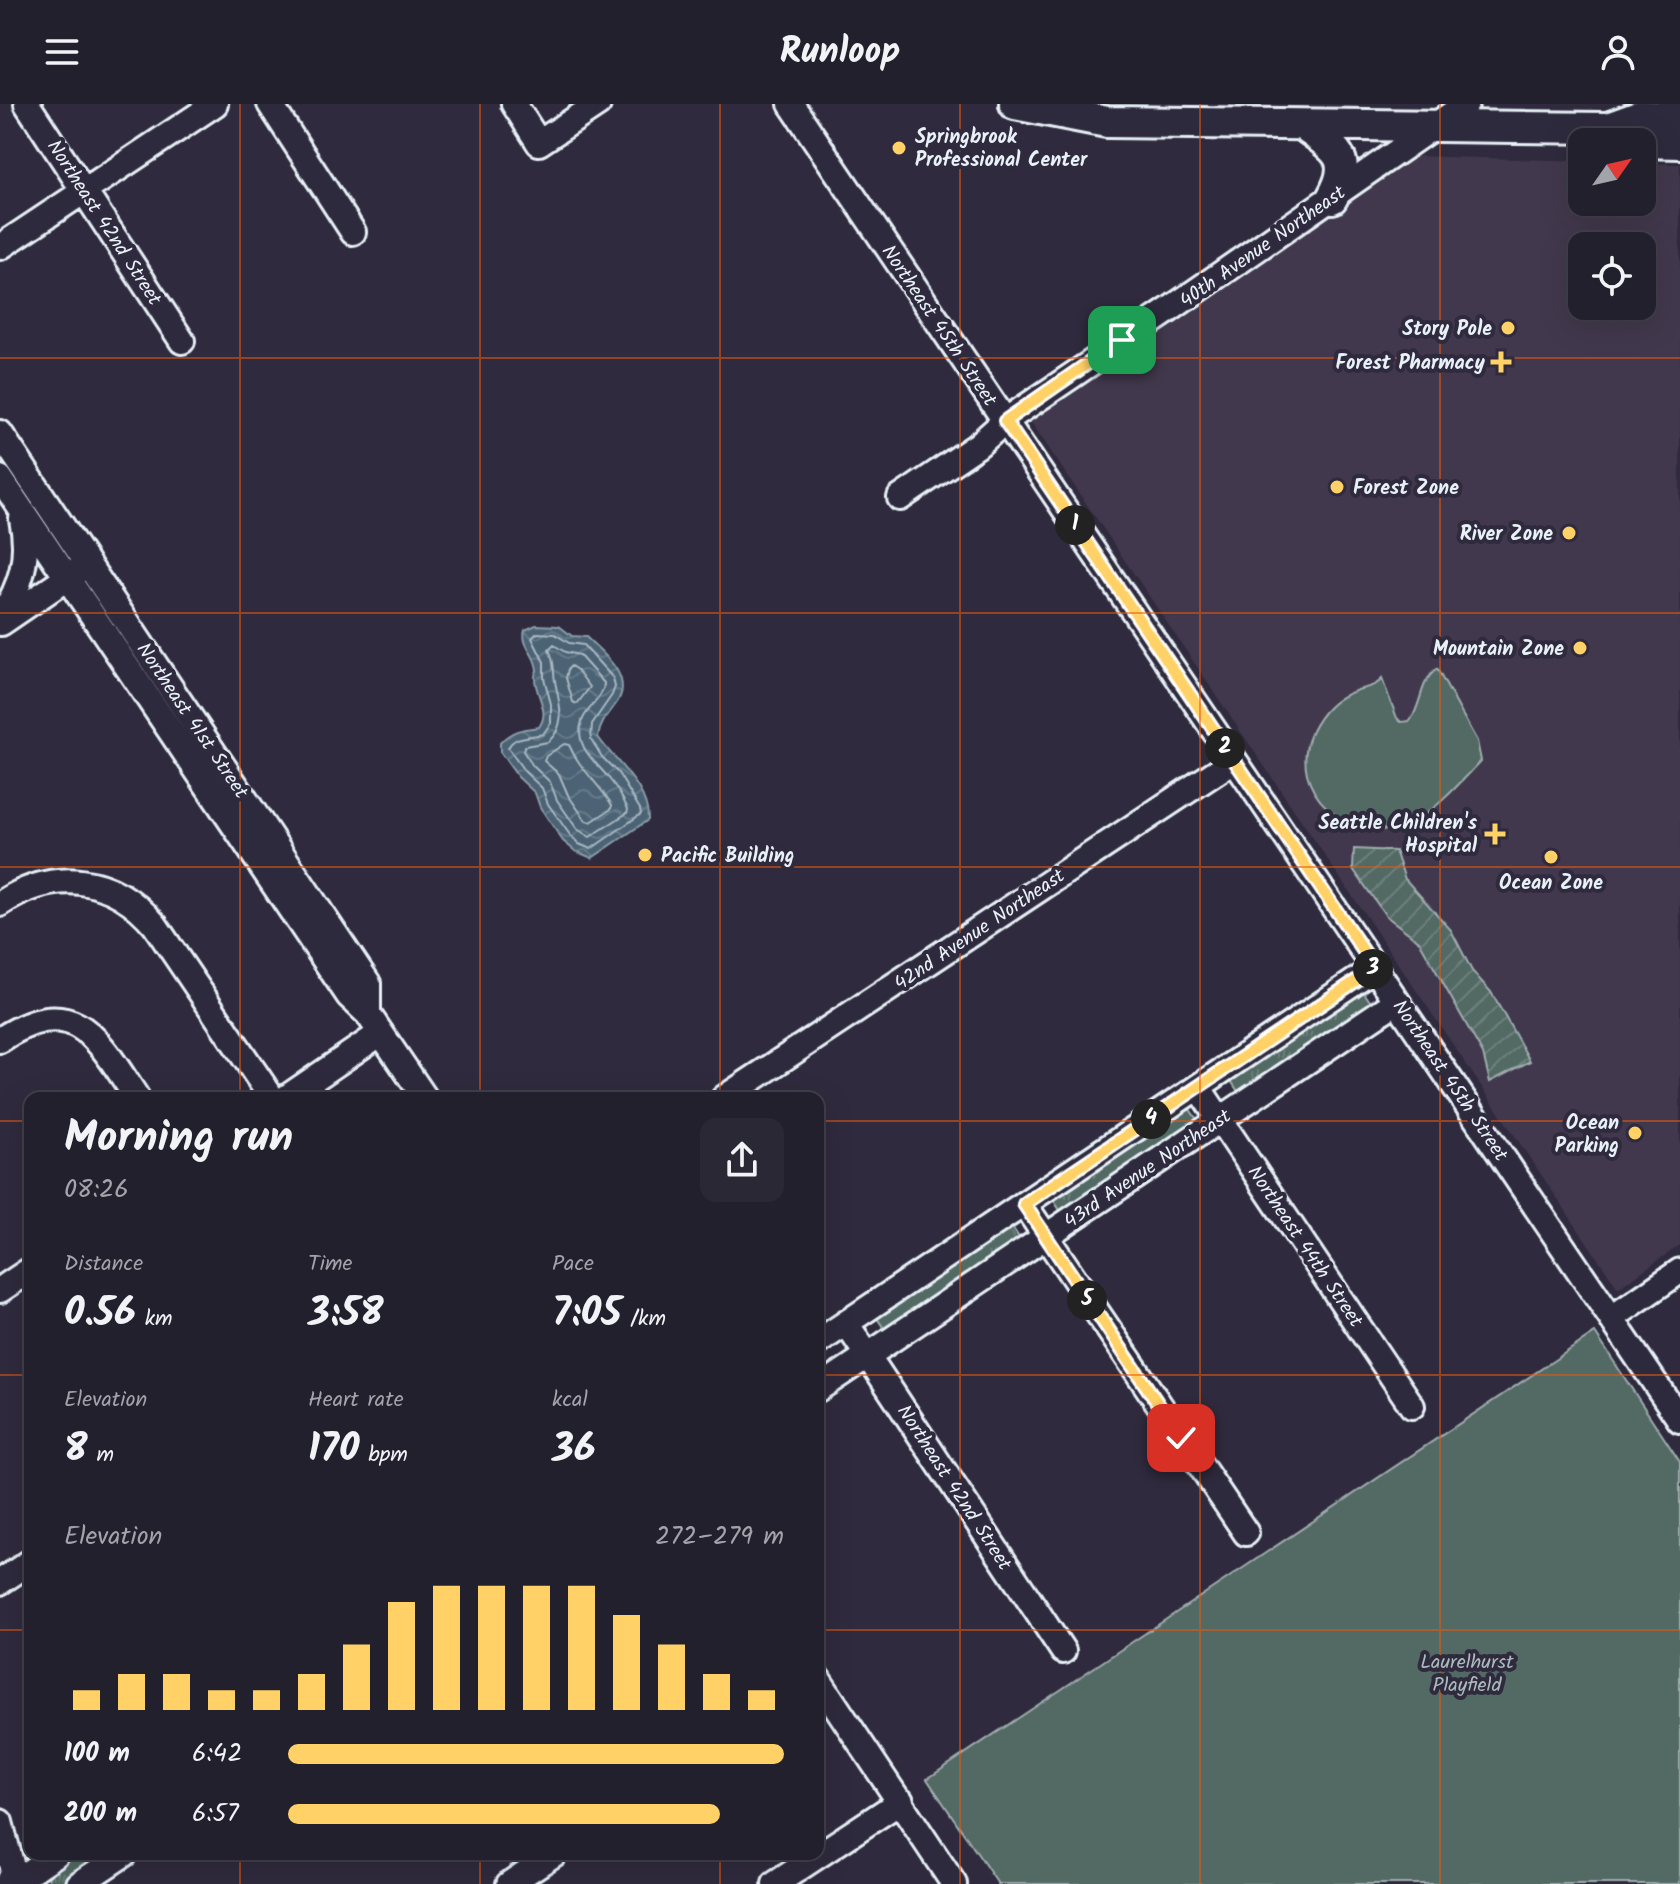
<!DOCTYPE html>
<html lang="en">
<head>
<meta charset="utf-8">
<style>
	body { margin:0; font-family:Kalam,sans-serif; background:#2b2836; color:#f1f3f6; height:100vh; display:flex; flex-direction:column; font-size:30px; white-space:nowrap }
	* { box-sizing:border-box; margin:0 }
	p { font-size:26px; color:#a3a3aa }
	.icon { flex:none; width:44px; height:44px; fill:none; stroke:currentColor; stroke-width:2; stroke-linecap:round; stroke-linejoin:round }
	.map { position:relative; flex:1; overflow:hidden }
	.drawer { position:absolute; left:24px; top:988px; width:800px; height:768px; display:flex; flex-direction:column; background:#23202e; border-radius:16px; box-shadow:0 8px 32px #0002,0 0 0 2px #403e4a }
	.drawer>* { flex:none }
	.needle { width:52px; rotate:56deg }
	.controls { position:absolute; left:1568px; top:24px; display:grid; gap:16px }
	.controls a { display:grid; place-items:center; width:88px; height:88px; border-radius:16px; background:#23202e; box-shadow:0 8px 32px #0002,0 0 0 2px #403e4a; font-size:40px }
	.pin { position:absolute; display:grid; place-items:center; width:68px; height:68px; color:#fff; margin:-34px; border-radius:16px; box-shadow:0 4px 12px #0006 }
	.km { position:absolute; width:40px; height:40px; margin:-20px; border-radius:50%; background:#222; color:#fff; font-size:22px; line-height:40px; text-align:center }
	.round { display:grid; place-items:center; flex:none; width:84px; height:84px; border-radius:16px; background:#2b2836 }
	.head { display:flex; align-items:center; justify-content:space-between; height:136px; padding:0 40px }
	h1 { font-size:44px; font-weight:700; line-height:60px }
	.metrics { display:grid; grid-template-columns:repeat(3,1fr); gap:12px; height:136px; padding:8px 40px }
	.metrics div { display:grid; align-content:center }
	.metrics b { font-size:40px; font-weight:700 }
	.metrics small { font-size:22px; font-weight:400 }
	.metrics p { font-size:22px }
	.chart { height:224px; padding:16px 40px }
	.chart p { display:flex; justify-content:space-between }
	.chart svg { width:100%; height:144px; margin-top:8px; stroke:#ffd166; stroke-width:6 }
	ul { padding:0 40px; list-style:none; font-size:26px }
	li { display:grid; grid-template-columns:128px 96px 1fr; align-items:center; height:60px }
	li i { height:20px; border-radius:10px; background:#ffd166 }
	header { display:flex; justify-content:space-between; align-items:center; height:104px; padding:0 40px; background:#23202e; font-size:36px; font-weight:700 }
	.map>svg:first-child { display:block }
	.built { fill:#43394d; fill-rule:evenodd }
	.grass { fill:url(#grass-tufts); stroke:#9eadae; stroke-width:2 }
	.park { fill:#536964; stroke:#9eadae; stroke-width:2 }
	.garden { fill:url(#garden-furrows); stroke:#9eadae; stroke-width:2 }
	.water { fill:url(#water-waves); stroke:#8a9ca9; stroke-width:2 }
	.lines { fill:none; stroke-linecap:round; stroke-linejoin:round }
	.shore { stroke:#a9b8c3; stroke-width:2 }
	.minor-casing { stroke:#e8f1f8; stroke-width:30 }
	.major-casing { stroke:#e8f1f8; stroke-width:36 }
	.minor { stroke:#2f2a3d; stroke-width:24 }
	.major { stroke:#2f2a3d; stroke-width:30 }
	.route-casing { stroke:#fff; stroke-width:16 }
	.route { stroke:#ffd166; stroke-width:10 }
	.grid { fill:none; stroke:#e8590c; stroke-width:2; stroke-opacity:0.55 }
	.poi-dot { fill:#ffd166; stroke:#2f2a3d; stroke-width:3 }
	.labels { text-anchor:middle; stroke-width:8; stroke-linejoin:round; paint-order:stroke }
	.poi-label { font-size:20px; font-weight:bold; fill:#e8f1f8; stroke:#2f2a3d; text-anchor:end }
	.street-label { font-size:20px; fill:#e8f1f8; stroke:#2f2a3d }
	.park-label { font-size:20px; fill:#acbbbd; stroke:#2f2a3d }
</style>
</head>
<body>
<header><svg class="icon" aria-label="menu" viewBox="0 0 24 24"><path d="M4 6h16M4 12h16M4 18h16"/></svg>Runloop<svg class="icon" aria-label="person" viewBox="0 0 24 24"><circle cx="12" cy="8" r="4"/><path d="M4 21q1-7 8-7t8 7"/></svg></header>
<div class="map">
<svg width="1680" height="1780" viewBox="0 0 1680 1780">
	<defs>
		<pattern id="grass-tufts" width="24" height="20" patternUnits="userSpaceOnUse" patternTransform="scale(2)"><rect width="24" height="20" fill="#536964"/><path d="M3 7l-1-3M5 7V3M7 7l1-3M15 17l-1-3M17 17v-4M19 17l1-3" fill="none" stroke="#6c7f7b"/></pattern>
		<pattern id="garden-furrows" width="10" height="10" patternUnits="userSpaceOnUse" patternTransform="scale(2)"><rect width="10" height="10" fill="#536964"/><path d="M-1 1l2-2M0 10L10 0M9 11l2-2" fill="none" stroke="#6c7f7b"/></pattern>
		<pattern id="water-waves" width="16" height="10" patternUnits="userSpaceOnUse" patternTransform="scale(2)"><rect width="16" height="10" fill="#4b6374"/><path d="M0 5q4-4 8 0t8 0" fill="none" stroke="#657a89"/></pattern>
	</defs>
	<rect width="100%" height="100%" fill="#2f2a3d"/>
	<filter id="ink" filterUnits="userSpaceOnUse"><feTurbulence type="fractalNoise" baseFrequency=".0125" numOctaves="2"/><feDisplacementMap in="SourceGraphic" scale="16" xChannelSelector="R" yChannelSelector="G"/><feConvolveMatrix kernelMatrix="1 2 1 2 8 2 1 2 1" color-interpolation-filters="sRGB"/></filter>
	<g filter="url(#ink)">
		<path class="built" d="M1412,52L1582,57V98H1642V59L1680,60V1141L1618,1184L1031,318ZM1582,142H1642V202H1582Z"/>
		<path class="grass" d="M1360,883L1372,900L1239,989L1228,972Z
			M1187,1001L1198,1017L1061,1108L1051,1092Z
			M1010,1120L1020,1135L885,1226L875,1211Z
			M72,1750H107L65,1780L49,1778L48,1766Z"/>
		<path class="park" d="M1437,565L1477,637L1481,657C1463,676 1432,711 1407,721C1350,743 1284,686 1312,627C1320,611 1333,596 1350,589C1362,583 1373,585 1382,575L1397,614L1401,618L1410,617C1422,601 1419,578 1437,565Z
			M1595,1229L1680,1358V1780H998L927,1675Z"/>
		<path class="garden" d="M1354,745L1395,747L1405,775L1451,826L1472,867L1491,888L1530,957L1490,978L1483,950L1419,837L1386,812L1353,765Z"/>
		<path class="water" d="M536,521L559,522L572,532L586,533C604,550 635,574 616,600C608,611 600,619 598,633C615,658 649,683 648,716L592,754L575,747L563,737L540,703L535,689L518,673L500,648V639C511,626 523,625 539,623C551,607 535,591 535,574C535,563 539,572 536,561C533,548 521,540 525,526Z"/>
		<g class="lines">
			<path class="shore" d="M537,529L555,530L569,539L583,541L613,574L615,583L612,591L592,620L591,635L602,653L618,669L640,705L641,710L591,745L579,740L570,731L548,700L542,684L525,668L508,644C514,631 531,633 543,630L551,619V600L544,574V558L532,534Z
				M554,541L565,548L579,551L604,579C604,594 587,603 582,617C573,644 598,659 611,677C618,686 623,695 628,705L627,709L590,733L577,725L557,696L550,678L533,662L523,647L525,642L548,638C568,620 559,600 555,577C553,566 555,557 549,546Z
				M571,562L577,566L590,583L577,600L573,598L566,574L568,565Z
				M564,640L569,641C579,664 599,680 612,701L611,705L591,718L586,717L568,691L559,670L544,657L546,652Z"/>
			<g class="minor-casing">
				<path id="minor" d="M27,0L182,237
					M270,0L353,128
					M514,0L539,39L598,0
					M791,0L1680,1316
					M0,143L215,0
					M0,329L368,879V910
					M0,374L349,892L368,910L425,994
					M900,394L978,341L1005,317L1169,206L1466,0
					M0,513C22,483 30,452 22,415
					M1,519L80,465
					M0,800C55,764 113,771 155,821L272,994
					M0,936C75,885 99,937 137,994
					M1198,983L1412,1302
					M286,994L381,929
					M724,994L1234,656
					M1024,1100L1246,1429
					M0,1186L30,1166
					M1612,1214L1680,1167
					M846,1219L1063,1547
					M818,1238L1375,864
					M818,1285L1397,897
					M0,1478L30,1458
					M818,1575L954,1780
					M0,1718L13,1767L7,1780
					M28,1769L56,1750
					M79,1780L124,1750
					M509,1780L554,1750
					M775,1780L901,1697"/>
			</g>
			<g class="major-casing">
				<path id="major" d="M1015,0L1107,18L1608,24L1640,38
					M1303,21C1335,45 1355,53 1332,94
					M1608,24L1641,12L1680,13
					M1642,38L1680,39"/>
			</g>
			<use href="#minor" class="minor"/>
			<use href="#major" class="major"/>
		</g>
	</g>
	<g class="lines" filter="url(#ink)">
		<g class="route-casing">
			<path id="route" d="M1122,236L1005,317L1375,864L1024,1100L1181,1334"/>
		</g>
		<use href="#route" class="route"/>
	</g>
	<path class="grid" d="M240,0V994M480,0V994M720,0V994M960,0V1780M1200,0V1780M1440,0V1780M0,254H1680M0,509H1680M0,763H1680M0,1017H30M818,1017H1680M0,1271H30M818,1271H1680M0,1526H30M818,1526H1680M240,1750V1780M480,1750V1780M720,1750V1780"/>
	<g class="poi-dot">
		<circle cx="899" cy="44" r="8"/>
		<circle cx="1508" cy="224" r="8"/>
		<path d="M1497 246h8v8h8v8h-8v8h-8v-8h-8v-8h8z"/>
		<circle cx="1337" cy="383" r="8"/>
		<circle cx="1569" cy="429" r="8"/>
		<circle cx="1580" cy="544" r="8"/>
		<path d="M1491 718h8v8h8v8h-8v8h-8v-8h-8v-8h8z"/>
		<circle cx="645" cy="751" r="8"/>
		<circle cx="1551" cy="753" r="8"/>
		<circle cx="1635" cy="1029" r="8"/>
	</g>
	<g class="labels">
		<g class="poi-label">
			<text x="915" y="39" text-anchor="start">Springbrook<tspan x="915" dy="23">Professional Center</tspan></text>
			<text x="1492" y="231">Story Pole</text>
			<text x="1485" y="265">Forest Pharmacy</text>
			<text x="1353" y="390" text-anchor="start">Forest Zone</text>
			<text x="1553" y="436">River Zone</text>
			<text x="1564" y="551">Mountain Zone</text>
			<text x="1477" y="725">Seattle Children's<tspan x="1477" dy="23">Hospital</tspan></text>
			<text x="661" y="758" text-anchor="start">Pacific Building</text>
			<text x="1551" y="785" text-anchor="middle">Ocean Zone</text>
			<text x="1619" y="1025">Ocean<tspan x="1619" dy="23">Parking</tspan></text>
		</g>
		<g class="street-label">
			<text transform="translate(105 118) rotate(57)" y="7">Northeast 42nd Street</text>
			<text transform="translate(1262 142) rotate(-35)" y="7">40th Avenue Northeast</text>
			<text transform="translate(940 221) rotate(56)" y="7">Northeast 45th Street</text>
			<text transform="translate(193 616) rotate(56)" y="7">Northeast 41st Street</text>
			<text transform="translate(979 825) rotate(-34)" y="7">42nd Avenue Northeast</text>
			<text transform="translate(1451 976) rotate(56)" y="7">Northeast 45th Street</text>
			<text transform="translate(1147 1064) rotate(-34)" y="7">43rd Avenue Northeast</text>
			<text transform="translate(1306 1142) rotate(56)" y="7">Northeast 44th Street</text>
			<text transform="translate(955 1383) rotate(57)" y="7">Northeast 42nd Street</text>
		</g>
		<g class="park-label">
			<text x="1467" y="1564">Laurelhurst<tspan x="1467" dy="23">Playfield</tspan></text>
		</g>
	</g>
</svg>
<div class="controls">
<a><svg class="needle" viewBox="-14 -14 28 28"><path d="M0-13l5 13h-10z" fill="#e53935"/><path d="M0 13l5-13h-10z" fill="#a3a3aa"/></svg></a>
<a><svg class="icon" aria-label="locate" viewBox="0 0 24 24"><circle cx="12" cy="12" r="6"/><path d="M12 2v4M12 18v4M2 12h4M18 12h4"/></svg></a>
</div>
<div class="pin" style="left:1122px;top:236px;background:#1e9e55"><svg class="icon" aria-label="arrive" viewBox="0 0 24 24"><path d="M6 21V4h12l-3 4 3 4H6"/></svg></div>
<div class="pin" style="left:1181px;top:1334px;background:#d93025"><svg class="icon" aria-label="check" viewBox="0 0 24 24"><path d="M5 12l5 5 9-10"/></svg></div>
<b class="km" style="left:1075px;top:421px">1</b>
<b class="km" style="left:1225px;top:644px">2</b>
<b class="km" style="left:1373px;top:865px">3</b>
<b class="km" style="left:1151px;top:1015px">4</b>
<b class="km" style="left:1087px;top:1196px">5</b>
<section class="drawer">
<div class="head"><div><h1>Morning run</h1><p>08:26</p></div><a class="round"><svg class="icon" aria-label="share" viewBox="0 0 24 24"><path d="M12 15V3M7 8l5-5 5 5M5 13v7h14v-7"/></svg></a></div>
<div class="metrics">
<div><p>Distance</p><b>0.56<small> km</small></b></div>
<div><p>Time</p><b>3:58</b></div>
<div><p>Pace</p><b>7:05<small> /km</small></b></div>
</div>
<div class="metrics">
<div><p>Elevation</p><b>8<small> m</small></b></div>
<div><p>Heart rate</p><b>170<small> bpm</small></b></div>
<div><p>kcal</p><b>36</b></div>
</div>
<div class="chart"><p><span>Elevation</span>272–279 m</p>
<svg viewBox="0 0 160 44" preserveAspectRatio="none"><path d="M5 44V38M15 44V33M25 44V33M35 44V38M45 44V38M55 44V33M65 44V24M75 44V11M85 44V6M95 44V6M105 44V6M115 44V6M125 44V15M135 44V24M145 44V33M155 44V38"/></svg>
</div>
<ul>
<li><b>100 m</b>6:42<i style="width:100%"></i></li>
<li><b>200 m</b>6:57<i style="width:87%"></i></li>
</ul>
</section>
</div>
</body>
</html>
